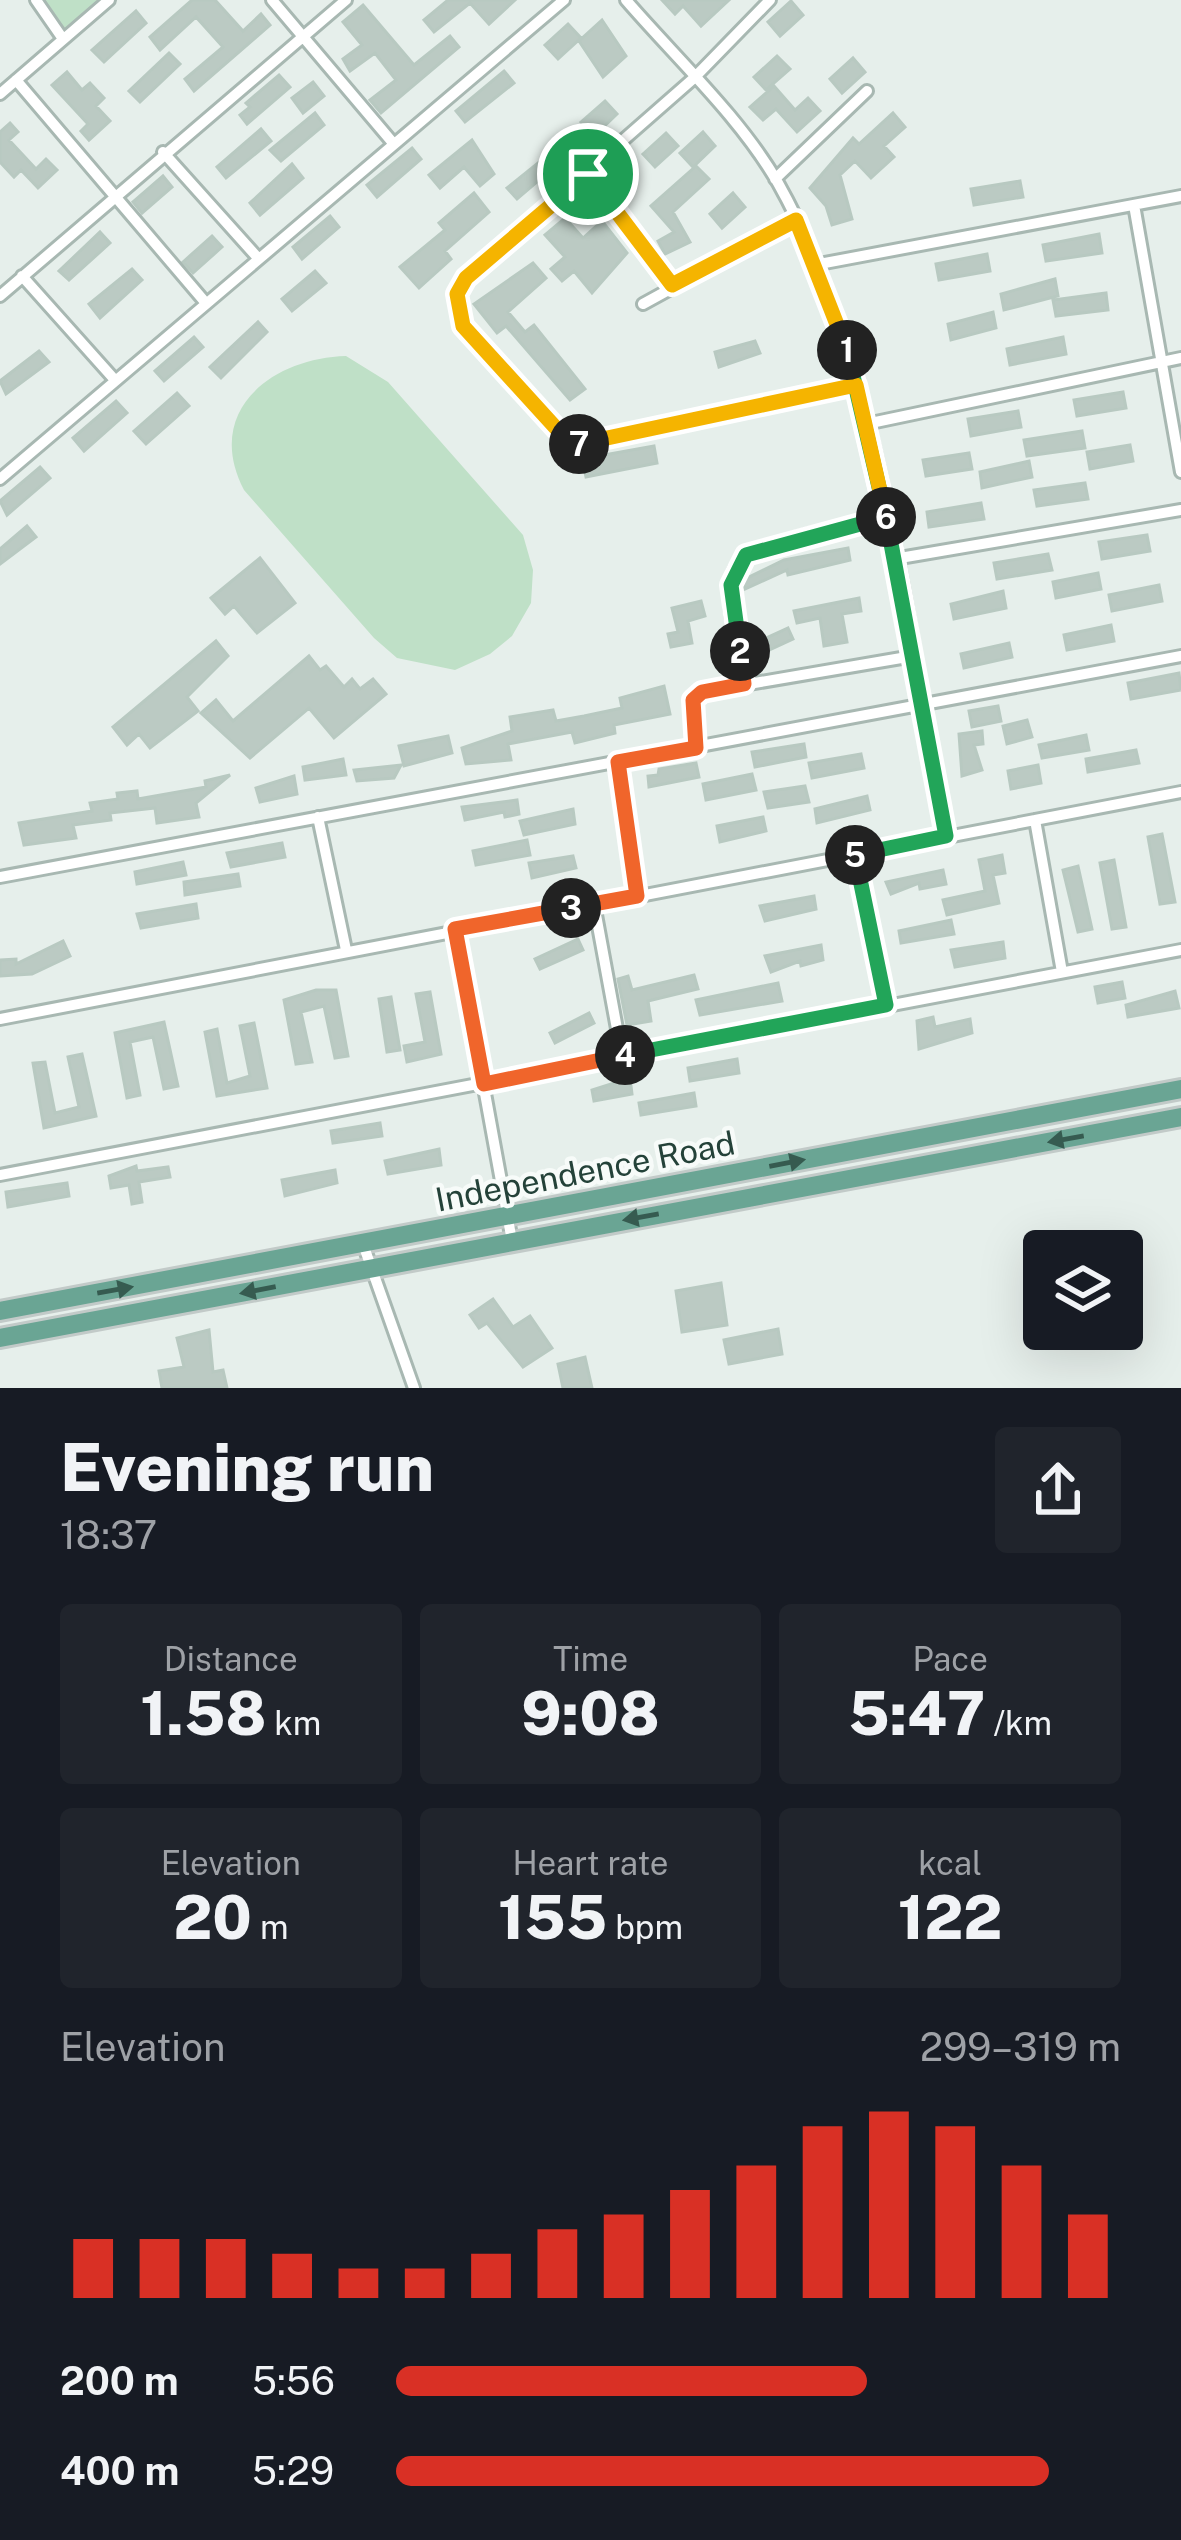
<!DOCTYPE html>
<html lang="en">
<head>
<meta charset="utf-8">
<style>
	body { margin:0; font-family:"Public Sans",sans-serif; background:#20242c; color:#f1f3f6; height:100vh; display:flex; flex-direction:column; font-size:45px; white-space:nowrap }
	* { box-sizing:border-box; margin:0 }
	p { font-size:39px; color:#9ea1a6 }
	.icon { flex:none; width:66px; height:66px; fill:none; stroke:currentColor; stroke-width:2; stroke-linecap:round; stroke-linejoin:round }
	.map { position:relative; height:1388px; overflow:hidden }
	.sheet { display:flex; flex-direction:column; background:#171b24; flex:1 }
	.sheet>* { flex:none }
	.fabs { position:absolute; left:1023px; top:1230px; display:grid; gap:24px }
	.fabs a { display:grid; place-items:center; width:120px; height:120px; border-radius:12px; background:#171b24; box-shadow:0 12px 48px #0002; font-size:60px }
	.pin { position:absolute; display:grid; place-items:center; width:102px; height:102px; color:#fff; margin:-51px; border:6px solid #fff; border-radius:50%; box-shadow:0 3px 12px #0007 }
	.km { position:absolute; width:60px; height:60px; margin:-30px; border-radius:50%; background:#222; color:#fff; font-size:33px; line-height:60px; text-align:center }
	.round { display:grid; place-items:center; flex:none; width:126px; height:126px; border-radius:12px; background:#20242c }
	.head { display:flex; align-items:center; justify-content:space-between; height:204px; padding:0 60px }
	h1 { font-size:66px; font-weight:800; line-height:90px }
	.metrics { display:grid; grid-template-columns:repeat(3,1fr); gap:18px; height:204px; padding:12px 60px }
	.metrics div { display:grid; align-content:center; border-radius:12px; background:#20242c; text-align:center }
	.metrics b { font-size:60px; font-weight:800 }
	.metrics small { font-size:33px; font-weight:400 }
	.metrics p { font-size:33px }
	.chart { height:336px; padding:24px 60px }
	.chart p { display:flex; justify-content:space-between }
	.chart svg { width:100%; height:216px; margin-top:12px; stroke:#d93025; stroke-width:6 }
	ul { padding:0 60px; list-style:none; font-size:39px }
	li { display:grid; grid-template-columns:192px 144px 1fr; align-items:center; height:90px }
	li i { height:30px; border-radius:15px; background:#d93025 }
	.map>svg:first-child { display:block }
	.green { fill:#bfe0c7 }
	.building { fill:#bbcac3; stroke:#b8c9c1; stroke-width:3 }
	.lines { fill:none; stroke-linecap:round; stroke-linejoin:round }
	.street-casing { stroke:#a8b8b2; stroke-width:16 }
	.primary-casing { stroke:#c2cac8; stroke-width:24 }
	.street { stroke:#fff; stroke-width:10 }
	.primary { stroke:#6aa594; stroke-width:18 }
	.oneway { fill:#365b50 }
	.split-1-casing { stroke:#fff; stroke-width:24 }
	.split-2-casing { stroke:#fff; stroke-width:24 }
	.split-3-casing { stroke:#fff; stroke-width:24 }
	.split-4-casing { stroke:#fff; stroke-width:24 }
	.split-5-casing { stroke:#fff; stroke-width:24 }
	.split-6-casing { stroke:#fff; stroke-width:24 }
	.split-7-casing { stroke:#fff; stroke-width:24 }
	.split-8-casing { stroke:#fff; stroke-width:24 }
	.split-1 { stroke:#f5b400; stroke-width:15 }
	.split-2 { stroke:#22a559; stroke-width:15 }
	.split-3 { stroke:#f0652b; stroke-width:15 }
	.split-4 { stroke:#f0652b; stroke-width:15 }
	.split-5 { stroke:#22a559; stroke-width:15 }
	.split-6 { stroke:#22a559; stroke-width:15 }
	.split-7 { stroke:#f5b400; stroke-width:15 }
	.split-8 { stroke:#f5b400; stroke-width:15 }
	.labels { text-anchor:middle; stroke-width:9; stroke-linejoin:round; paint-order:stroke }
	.street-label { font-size:33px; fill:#244239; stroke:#f7fbf9 }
</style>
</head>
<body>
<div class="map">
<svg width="1181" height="1388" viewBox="0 0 1181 1388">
	<rect width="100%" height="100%" fill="#e6efeb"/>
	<path class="green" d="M36,0H109L63,39Z
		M346,356L388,382L523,535L533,570L531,603L512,636L490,654L455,670L397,658L374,638L244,490C203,411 272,358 346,356Z"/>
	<path class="building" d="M192,0H215L243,31L261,14L270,25L194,91L185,79L223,47L196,17L160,50L150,37Z
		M448,0H515L489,24L470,3L434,32L424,20Z
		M662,0H729L701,26L683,6L675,14Z
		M791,1L803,15L780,36L768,22Z
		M363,5L414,65L450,36L459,47L381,113L370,100L396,80L375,53L350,71L343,59L362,45L343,22Z
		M136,11L146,23L104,62L92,50Z
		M602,20L626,56L603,77L579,41Z
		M568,24L581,38L558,59L545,45Z
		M169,53L180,64L140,102L129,91Z
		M777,56L790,69L766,90L754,77Z
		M853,58L865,72L842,93L830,79Z
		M504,71L514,83L465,122L456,111Z
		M67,72L82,90L90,83L104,98L96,106L110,121L89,140L81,131L88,124L52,85Z
		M279,75L290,87L247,124L240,115L250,107L246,103Z
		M313,82L324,96L303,113L292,98Z
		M774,86L795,110L808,98L820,111L797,132L776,109L763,120L750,107Z
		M605,101L617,114L594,136L581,122Z
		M315,113L324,125L281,161L270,150Z
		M893,113L905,127L884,146L894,157L871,178L855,161L840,175L852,219L832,225L826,206L810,188L853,138L859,144Z
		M10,123L18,132L9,140L36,169L46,159L57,170L38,188L21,170L14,177L0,162V132Z
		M261,129L271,141L226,178L217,167Z
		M703,132L715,146L693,167L680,153Z
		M666,133L678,146L655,167L643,154Z
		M472,140L494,174L480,186L464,167L440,188L429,175Z
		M564,142L572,152L517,199L507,188Z
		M412,148L421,159L377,197L367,185Z
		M292,164L303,178L260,215L250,203Z
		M696,166L709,179L673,212L690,242L665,254L658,241L674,232L651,206Z
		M163,176L172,187L142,213L133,202Z
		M1020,181L1023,197L974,205L971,189Z
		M474,193L489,212L445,251L451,259L419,288L400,267L445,230L439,223Z
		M733,193L745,207L722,228L710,214Z
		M330,216L339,227L302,259L293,247Z
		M565,218L583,238L602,221L627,253L592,293L574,271L562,281L551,269L565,257L545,235Z
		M100,232L110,243L69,280L59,271Z
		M1099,234L1102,253L1046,261L1043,245Z
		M212,236L222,247L193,273L183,262Z
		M987,254L990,271L939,280L936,264Z
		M533,263L546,278L508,312L525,332L534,325L585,389L570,400L506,326L497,333L474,304Z
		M132,269L142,280L100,318L89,304Z
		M315,271L326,283L292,311L282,299Z
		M1055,279L1058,296L1004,310L1001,294Z
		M1106,293L1108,310L1056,316L1053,300Z
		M993,312L996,328L951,340L948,324Z
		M258,322L267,332L221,378L210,367Z
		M194,337L203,347L164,381L155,371Z
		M1063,337L1066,354L1010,365L1007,349Z
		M755,341L760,353L719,367L715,352Z
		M39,351L49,362L6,394L0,381Z
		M1123,392L1126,408L1077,416L1074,400Z
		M177,393L189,406L146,444L134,431Z
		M116,401L127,413L84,451L73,438Z
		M1018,411L1021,427L971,436L968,419Z
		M1082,431L1085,448L1027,456L1024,440Z
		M1130,445L1133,461L1090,469L1087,452Z
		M654,446L657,463L586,477L582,459Z
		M969,453L972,469L926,476L923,460Z
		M1029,461L1032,477L982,488L980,472Z
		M40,467L50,478L7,515L0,501Z
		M1085,483L1088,499L1037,506L1034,490Z
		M981,503L984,519L929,527L927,512Z
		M27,526L36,537L0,564V549Z
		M1147,535L1150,551L1102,559L1099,542Z
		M848,548L850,560L788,575L787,570L745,589L741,581L784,560Z
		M1048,554L1052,570L997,579L994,563Z
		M260,558L295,603L257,633L234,606L225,614L211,598Z
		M1098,573L1101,589L1056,598L1053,582Z
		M1159,585L1162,601L1112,611L1109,595Z
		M1003,591L1006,608L954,619L951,604Z
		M859,598L861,611L842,614L847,642L824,646L820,618L797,623L794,611Z
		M701,601L705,616L688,621L692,643L671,647L668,634L678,632L672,608Z
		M1111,625L1114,641L1067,650L1064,635Z
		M788,628L793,639L754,657L749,646Z
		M216,641L228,656L187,697L198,711L150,748L139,734L127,745L113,727Z
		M1009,643L1012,657L964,668L961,654Z
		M309,656L320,670L326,666L344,687L352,679L360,689L373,679L386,694L334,738L309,708L250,758L201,713L216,700L233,721Z
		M1179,673L1181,690L1131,699L1128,683Z
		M664,686L670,714L614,725L615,733L575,743L572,732L508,744L511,760L466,764L462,748L512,731L510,717L553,710L556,721L584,716L622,708L620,698Z
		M998,706L1001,721L972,727L969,711Z
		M1027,720L1032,737L1007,744L1003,726Z
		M982,731L983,744L974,745L982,770L962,776L959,734Z
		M1086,735L1089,750L1042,758L1039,745Z
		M448,736L452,753L404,766L399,746Z
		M804,744L806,757L755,767L752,752Z
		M1136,750L1139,763L1088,772L1086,759Z
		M861,754L864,768L812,778L809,763Z
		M343,759L346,775L305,780L303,767Z
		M696,763L699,777L649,787L648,776L658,775L659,769Z
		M401,765L394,778L357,781L354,770Z
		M1038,765L1041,783L1011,789L1008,771Z
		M752,774L756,790L706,800L703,784Z
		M230,775L196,803L199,817L157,823L155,808L110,813L111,820L73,825L76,838L24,845L19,823L92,811L90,803L118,799L117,793L137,791L138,799L206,787L205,781Z
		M294,776L297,794L260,802L256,788Z
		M805,786L809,802L768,808L764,792Z
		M867,796L870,810L817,823L815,809Z
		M517,800L519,814L505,817L504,812L465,820L462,807Z
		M573,809L575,824L524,835L520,821Z
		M763,817L766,831L720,842L717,826Z
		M1162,834L1175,902L1160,904L1148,837Z
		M527,840L530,855L476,865L473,851Z
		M282,843L285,857L231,867L227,853Z
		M1002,855L1005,873L993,875L999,903L947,915L943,900L985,891L979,860Z
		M573,856L576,868L532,878L529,863Z
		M1114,860L1126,927L1112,929L1100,863Z
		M183,862L186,875L137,884L135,872Z
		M1078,866L1092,929L1078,932L1063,870Z
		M943,870L946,884L920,889L919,883L891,894L886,882Z
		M238,874L240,886L185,895L184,882Z
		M814,896L816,909L765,921L760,906Z
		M196,904L198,918L141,928L137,914Z
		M951,920L954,934L901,943L899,931Z
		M578,939L583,950L540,969L535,959Z
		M63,941L70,956L32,974L0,976V960L16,959V964Z
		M1003,942L1005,958L955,967L951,950Z
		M821,945L823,960L801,966L800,961L771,972L765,956Z
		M694,975L698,989L648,1001L651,1021L627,1025L618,979L628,976L632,990Z
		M1122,982L1125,998L1098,1003L1095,987Z
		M778,983L782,1001L700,1015L696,1000Z
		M316,990H336L348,1056L335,1058L324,1006L301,1012L312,1062L296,1064L284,1000Z
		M1175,991L1179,1008L1128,1017L1126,1005Z
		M430,992L441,1054L407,1062L404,1046L425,1042L416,994Z
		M391,997L400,1050L387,1052L379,999Z
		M589,1013L594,1023L555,1043L550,1033Z
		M933,1017L935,1027L970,1019L972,1033L919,1049L917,1021Z
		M164,1022L178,1086L164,1089L153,1037L130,1042L140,1095L127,1098L115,1033Z
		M254,1023L267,1088L217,1096L205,1032L217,1029L227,1083L250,1076L240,1026Z
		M82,1054L96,1116L44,1128L33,1063L45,1062L55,1113L79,1107L68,1057Z
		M737,1059L739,1073L690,1081L688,1068Z
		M630,1078L632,1094L594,1101L592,1090Z
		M694,1093L696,1106L641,1115L639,1103Z
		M380,1123L382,1136L333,1143L331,1131Z
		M439,1149L441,1165L388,1174L385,1161Z
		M136,1166L137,1171L168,1167L170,1177L139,1182L142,1202L132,1204L129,1185L111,1188L109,1176Z
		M335,1170L337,1183L285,1196L282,1180Z
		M67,1183L69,1196L8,1207L6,1192Z
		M721,1283L727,1325L682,1332L676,1291Z
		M493,1299L513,1327L530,1316L552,1348L523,1367L487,1323L479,1328L470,1315Z
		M778,1329L782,1354L729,1364L724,1340Z
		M209,1330L213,1372L223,1370L227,1388H162L159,1371L184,1367L177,1338Z
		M585,1357L592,1388H563L558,1364Z"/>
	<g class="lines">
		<g class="street-casing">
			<path id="street" d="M36,0L63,39
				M272,0L393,143
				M626,0C676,58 740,117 778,183C879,362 909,633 946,836
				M770,0L694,78L466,278L457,294L463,326L575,444L856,385
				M16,80L205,302
				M0,94L109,0
				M163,152L258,258
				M588,174L672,285
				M775,179L867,91
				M1134,205L1181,472
				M814,265L1181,196
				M22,276L114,379
				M0,296L346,0
				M643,304L796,220
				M866,424L1181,358
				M0,479L564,0
				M894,559L1181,510
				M744,684C740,653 723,603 733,573C743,542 854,525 886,517
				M696,748L691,706L702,692L913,656
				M618,762L637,895
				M318,817L346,950
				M1035,820L1062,972
				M855,855L886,1005
				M0,877L1181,656
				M594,904L622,1056
				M455,929L512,1241
				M0,1019L1181,792
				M0,1175L1181,950
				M363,1244L414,1388"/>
		</g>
		<g class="primary-casing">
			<path id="primary" d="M0,1311L1181,1089
				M0,1338L1181,1117"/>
		</g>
		<use href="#street" class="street"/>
		<use href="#primary" class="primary"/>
	</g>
	<defs><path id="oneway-solid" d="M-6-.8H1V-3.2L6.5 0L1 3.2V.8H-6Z" transform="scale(3)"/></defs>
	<g class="oneway">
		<use href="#oneway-solid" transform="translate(1066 1139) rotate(170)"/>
		<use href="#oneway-solid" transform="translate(787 1163) rotate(-11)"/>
		<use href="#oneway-solid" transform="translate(641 1217) rotate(170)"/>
		<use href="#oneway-solid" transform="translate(115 1290) rotate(-10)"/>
		<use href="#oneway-solid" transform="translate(258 1290) rotate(169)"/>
	</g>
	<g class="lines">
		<g class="split-1-casing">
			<path id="split-1" d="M588,174L672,285L796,220L847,350"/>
		</g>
		<g class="split-2-casing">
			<path id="split-2" d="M740,651L731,585L746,555L886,517L847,350"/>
		</g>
		<g class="split-3-casing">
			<path id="split-3" d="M571,908L637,896L618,762L696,748L693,700L702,692L744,684L740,651"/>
		</g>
		<g class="split-4-casing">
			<path id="split-4" d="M571,908L455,929L484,1084L625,1055"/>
		</g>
		<g class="split-5-casing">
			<path id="split-5" d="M625,1055L886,1005L855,855"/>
		</g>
		<g class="split-6-casing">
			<path id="split-6" d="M855,855L946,836L886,517"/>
		</g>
		<g class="split-7-casing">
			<path id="split-7" d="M579,444L856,385L886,517"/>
		</g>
		<g class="split-8-casing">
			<path id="split-8" d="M579,444L565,438L463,326L457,294L466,278L588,174"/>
		</g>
		<use href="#split-1" class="split-1"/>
		<use href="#split-2" class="split-2"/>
		<use href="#split-3" class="split-3"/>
		<use href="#split-4" class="split-4"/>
		<use href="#split-5" class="split-5"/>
		<use href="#split-6" class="split-6"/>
		<use href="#split-7" class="split-7"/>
		<use href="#split-8" class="split-8"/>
	</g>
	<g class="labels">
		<g class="street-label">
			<text transform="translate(585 1171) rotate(-11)" y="12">Independence Road</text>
		</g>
	</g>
</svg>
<div class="fabs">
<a><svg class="icon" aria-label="layers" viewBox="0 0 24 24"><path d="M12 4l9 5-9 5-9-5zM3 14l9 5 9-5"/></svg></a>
</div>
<div class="pin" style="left:588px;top:174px;background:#1e9e55"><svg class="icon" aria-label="arrive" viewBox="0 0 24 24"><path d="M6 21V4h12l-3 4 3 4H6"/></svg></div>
<b class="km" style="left:847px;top:350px">1</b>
<b class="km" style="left:740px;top:651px">2</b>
<b class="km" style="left:571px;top:908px">3</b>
<b class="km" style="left:625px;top:1055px">4</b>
<b class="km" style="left:855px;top:855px">5</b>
<b class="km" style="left:886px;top:517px">6</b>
<b class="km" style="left:579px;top:444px">7</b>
</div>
<section class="sheet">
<div class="head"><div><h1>Evening run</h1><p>18:37</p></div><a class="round"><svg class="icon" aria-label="share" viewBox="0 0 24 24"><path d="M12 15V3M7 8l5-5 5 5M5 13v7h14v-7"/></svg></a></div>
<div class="metrics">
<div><p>Distance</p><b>1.58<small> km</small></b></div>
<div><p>Time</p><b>9:08</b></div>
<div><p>Pace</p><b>5:47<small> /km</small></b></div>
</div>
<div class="metrics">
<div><p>Elevation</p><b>20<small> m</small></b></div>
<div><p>Heart rate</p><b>155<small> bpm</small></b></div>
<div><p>kcal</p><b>122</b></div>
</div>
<div class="chart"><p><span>Elevation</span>299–319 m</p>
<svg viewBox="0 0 160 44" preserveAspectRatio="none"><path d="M5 44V32M15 44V32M25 44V32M35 44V35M45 44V38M55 44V38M65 44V35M75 44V30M85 44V27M95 44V22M105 44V17M115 44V9M125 44V6M135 44V9M145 44V17M155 44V27"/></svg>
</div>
<ul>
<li><b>200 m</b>5:56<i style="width:65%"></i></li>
<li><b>400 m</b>5:29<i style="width:90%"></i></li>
</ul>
</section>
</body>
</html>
